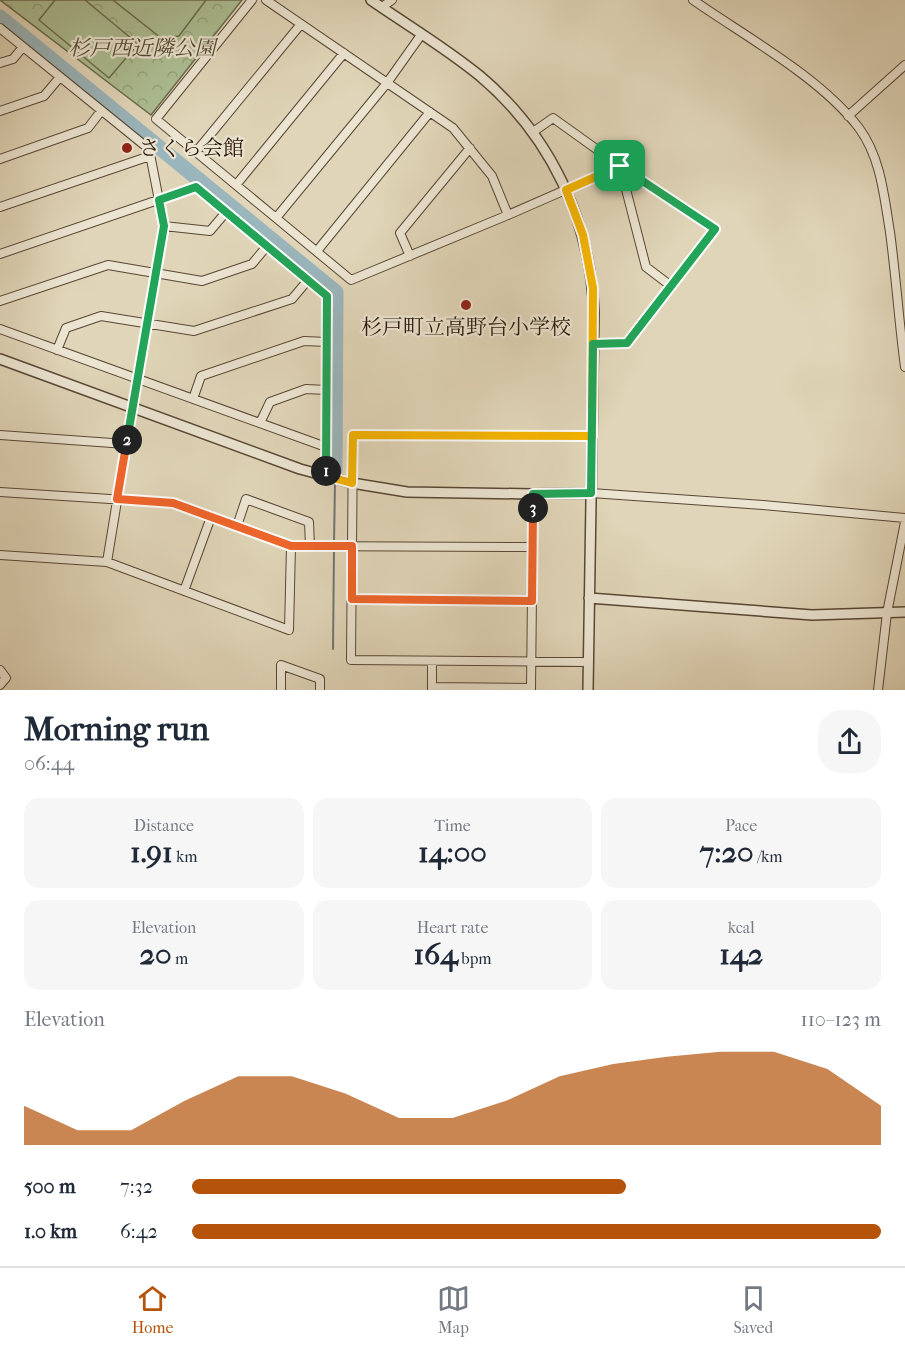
<!DOCTYPE html>
<html lang="en">
<head>
<meta charset="utf-8">
<style>
	body { margin:0; font-family:"IM FELL French Canon","Noto Serif JP",serif; background:#f6f6f7; color:#1f2937; height:100vh; display:flex; flex-direction:column; font-size:22px; white-space:nowrap }
	* { box-sizing:border-box; margin:0 }
	p { font-size:20px; color:#747a83 }
	.icon { flex:none; width:33px; height:33px; fill:none; stroke:currentColor; stroke-width:2; stroke-linecap:round; stroke-linejoin:round }
	.map { position:relative; height:690px; overflow:hidden }
	.details { display:flex; flex-direction:column; background:#fff; flex:1 }
	.details>* { flex:none }
	.pin { position:absolute; display:grid; place-items:center; width:51px; height:51px; color:#fff; margin:-26px; border-radius:12px; box-shadow:0 3px 9px #0006 }
	.km { position:absolute; width:30px; height:30px; margin:-15px; border-radius:50%; background:#222; color:#fff; font-size:16px; line-height:30px; text-align:center }
	.round { display:grid; place-items:center; flex:none; width:63px; height:63px; border-radius:24px; background:#f6f6f7 }
	.head { display:flex; align-items:center; justify-content:space-between; height:102px; padding:0 24px }
	h1 { font-size:33px; font-weight:700; line-height:45px }
	.metrics { display:grid; grid-template-columns:repeat(3,1fr); gap:9px; height:102px; padding:6px 24px }
	.metrics div { display:grid; align-content:center; border-radius:15px; background:#f6f6f7; text-align:center }
	.metrics b { font-size:30px; font-weight:700 }
	.metrics small { font-size:16px; font-weight:400 }
	.metrics p { font-size:16px }
	.chart { height:168px; padding:12px 24px }
	.chart p { display:flex; justify-content:space-between }
	.chart svg { width:100%; height:108px; margin-top:6px; fill:#b45309; opacity:.7 }
	ul { padding:0 24px; list-style:none; font-size:20px }
	li { display:grid; grid-template-columns:96px 72px 1fr; align-items:center; height:45px }
	li i { height:15px; border-radius:8px; background:#b45309 }
	.tab-bar { display:flex; justify-content:space-around; align-items:center; height:84px; border-top:2px solid #e0e1e3; background:#fff; font-size:16px; color:#747a83 }
	.tab-bar a { display:grid; justify-items:center; gap:3px }
	.tab-bar .current { color:#b45309 }
	.map>svg:first-child { display:block }
	.park { fill:url(#park-crowns); stroke:#6b6b4e; stroke-width:1.5 }
	.pitch { fill:#acbe93; stroke:#6b6b4e; stroke-width:1.5 }
	.lines { fill:none; stroke-linecap:round; stroke-linejoin:round }
	.stream { stroke:#6d7673; stroke-width:2 }
	.river { stroke:#9ab5bb; stroke-width:15 }
	.minor-casing { stroke:#584734; stroke-width:10 }
	.tertiary-casing { stroke:#584734; stroke-width:12 }
	.minor { stroke:#ebe4d1; stroke-width:8 }
	.tertiary { stroke:#ebe4d1; stroke-width:9 }
	.split-1-casing { stroke:#fff; stroke-width:12 }
	.split-2-casing { stroke:#fff; stroke-width:12 }
	.split-3-casing { stroke:#fff; stroke-width:12 }
	.split-4-casing { stroke:#fff; stroke-width:12 }
	.split-1 { stroke:#f5b400; stroke-width:8 }
	.split-2 { stroke:#22a559; stroke-width:8 }
	.split-3 { stroke:#f0652b; stroke-width:8 }
	.split-4 { stroke:#22a559; stroke-width:8 }
	.poi-dot { fill:#8f2418; stroke:#ebe4d1; stroke-width:2 }
	.labels { text-anchor:middle; stroke-width:4.5; stroke-linejoin:round; paint-order:stroke }
	.park-label { font-size:21px; font-style:italic; fill:#514a32; stroke:#ebe4d1 }
	.poi-label { font-size:21px; fill:#2a1808; stroke:#ebe4d1; text-anchor:start }
</style>
</head>
<body>
<div class="map">
<svg width="905" height="690" viewBox="0 0 905 690">
	<defs>
		<pattern id="park-crowns" width="20" height="18" patternUnits="userSpaceOnUse" patternTransform="scale(1.5)"><rect width="20" height="18" fill="#acbe93"/><path d="M2 6a3 3 0 1 1 6 0M12 15a3 3 0 1 1 6 0" fill="none" stroke="#94a37d"/></pattern>
	</defs>
	<rect width="100%" height="100%" fill="#e0d5b8"/>
	<filter id="stains"><feTurbulence type="fractalNoise" baseFrequency=".00333" numOctaves="4"/><feColorMatrix values="0 0 0 0 .2 0 0 0 0 .09 0 0 0 0 .02 0 0 0 .5 -.17"/></filter>
	<radialGradient id="worn" r=".72"><stop offset=".6" stop-color="#630" stop-opacity="0"/><stop offset="1" stop-color="#630" stop-opacity=".3"/></radialGradient>
	<path class="park" d="M0,0H242L151,115Z"/>
	<path class="pitch" d="M55,0H85L138,44L109,78L39,20Z
		M113,0H206L179,36L161,38Z"/>
	<g class="lines">
		<path class="stream" d="M334,544L335,481
			M333,649L334,550"/>
		<path class="river" d="M0,17L336,292L335,470"/>
		<g class="minor-casing">
			<path id="minor" d="M252,0L156,119L276,218
				M266,0L453,128L492,176L508,215L620,166L715,229L627,343L593,344
				M693,0C746,37 820,77 859,128C881,158 884,196 890,232C896,277 899,322 905,367
				M382,7L392,0
				M0,28L149,149L164,226L137,379L107,562
				M421,35L387,83L276,218L351,280L508,215
				M0,63L13,59L23,47
				M0,111L44,96L60,77
				M848,116L905,65
				M533,132L553,118L620,166L646,267L671,286
				M196,152L301,24
				M0,159L88,128L101,111
				M236,185L344,53
				M0,207L150,156
				M164,226L210,231L226,212
				M317,251L430,112
				M0,254L196,187L327,296L326,476
				M410,256L400,233L470,148
				M0,301L108,265L202,281L252,264L267,246
				M0,329L326,447
				M57,350L66,328L101,316L194,331L292,299L308,280
				M193,399L201,376L304,341L327,342
				M260,423L270,402L306,389L327,390
				M0,435L126,444
				M0,492L173,503L291,546L533,547
				M591,493L763,505L905,518
				M237,526L246,499L309,522L310,546
				M0,555L107,562L289,630L291,546
				M184,591L211,517
				M352,599L532,601
				M588,662L351,660L353,435L592,436
				M0,670L6,678L0,685
				M432,687L531,688
				M281,690V665L320,679V690
				M432,690V661
				M531,690L533,494
				M878,690L887,613L905,522"/>
		</g>
		<g class="tertiary-casing">
			<path id="tertiary" d="M371,0C407,25 446,48 480,76C551,136 590,220 594,312L588,690
				M0,359L300,469L352,483L407,492L533,494L591,493
				M589,598L812,615L905,612"/>
		</g>
		<use href="#minor" class="minor"/>
		<use href="#tertiary" class="tertiary"/>
	</g>
	<g class="lines">
		<g class="split-1-casing">
			<path id="split-1" d="M326,471V476L352,483L353,435L592,436L593,288L583,235L566,190L620,166"/>
		</g>
		<g class="split-2-casing">
			<path id="split-2" d="M127,440L164,226L159,200L196,187L327,296L326,471"/>
		</g>
		<g class="split-3-casing">
			<path id="split-3" d="M127,440L117,499L173,503L291,546H352V599L532,601L533,508"/>
		</g>
		<g class="split-4-casing">
			<path id="split-4" d="M533,508V494L591,493L593,344L627,343L715,229L620,166"/>
		</g>
		<use href="#split-1" class="split-1"/>
		<use href="#split-2" class="split-2"/>
		<use href="#split-3" class="split-3"/>
		<use href="#split-4" class="split-4"/>
	</g>
	<g class="poi-dot">
		<circle cx="127" cy="148" r="6"/>
		<circle cx="466" cy="305" r="6"/>
	</g>
	<g class="labels">
		<g class="park-label">
			<text x="142" y="55">杉戸西近隣公園</text>
		</g>
		<g class="poi-label">
			<text x="139" y="155">さくら会館</text>
			<text x="466" y="334" text-anchor="middle">杉戸町立高野台小学校</text>
		</g>
	</g>
	<rect width="100%" height="100%" filter="url(#stains)"/>
	<rect width="100%" height="100%" fill="url(#worn)"/>
</svg>
<div class="pin" style="left:620px;top:166px;background:#1e9e55"><svg class="icon" aria-label="arrive" viewBox="0 0 24 24"><path d="M6 21V4h12l-3 4 3 4H6"/></svg></div>
<b class="km" style="left:326px;top:471px">1</b>
<b class="km" style="left:127px;top:440px">2</b>
<b class="km" style="left:533px;top:508px">3</b>
</div>
<section class="details">
<div class="head"><div><h1>Morning run</h1><p>06:44</p></div><a class="round"><svg class="icon" aria-label="share" viewBox="0 0 24 24"><path d="M12 15V3M7 8l5-5 5 5M5 13v7h14v-7"/></svg></a></div>
<div class="metrics">
<div><p>Distance</p><b>1.91<small> km</small></b></div>
<div><p>Time</p><b>14:00</b></div>
<div><p>Pace</p><b>7:20<small> /km</small></b></div>
</div>
<div class="metrics">
<div><p>Elevation</p><b>20<small> m</small></b></div>
<div><p>Heart rate</p><b>164<small> bpm</small></b></div>
<div><p>kcal</p><b>142</b></div>
</div>
<div class="chart"><p><span>Elevation</span>110–123 m</p>
<svg viewBox="0 0 160 44" preserveAspectRatio="none"><path d="M0 44V28L10 38L20 38L30 26L40 16L50 16L60 23L70 33L80 33L90 26L100 16L110 11L120 8L130 6L140 6L150 13L160 28V44z"/></svg>
</div>
<ul>
<li><b>500 m</b>7:32<i style="width:63%"></i></li>
<li><b>1.0 km</b>6:42<i style="width:100%"></i></li>
</ul>
</section>
<nav class="tab-bar">
<a class="current"><svg class="icon" aria-label="home" viewBox="0 0 24 24"><path d="M3 11l9-7 9 7M6 9v11h12V9"/></svg>Home</a>
<a><svg class="icon" aria-label="map" viewBox="0 0 24 24"><path d="M3 6l6-2 6 2 6-2v14l-6 2-6-2-6 2zM9 4v14M15 6v14"/></svg>Map</a>
<a><svg class="icon" aria-label="saved" viewBox="0 0 24 24"><path d="M7 4h10v16l-5-4-5 4z"/></svg>Saved</a>
</nav>
</body>
</html>
